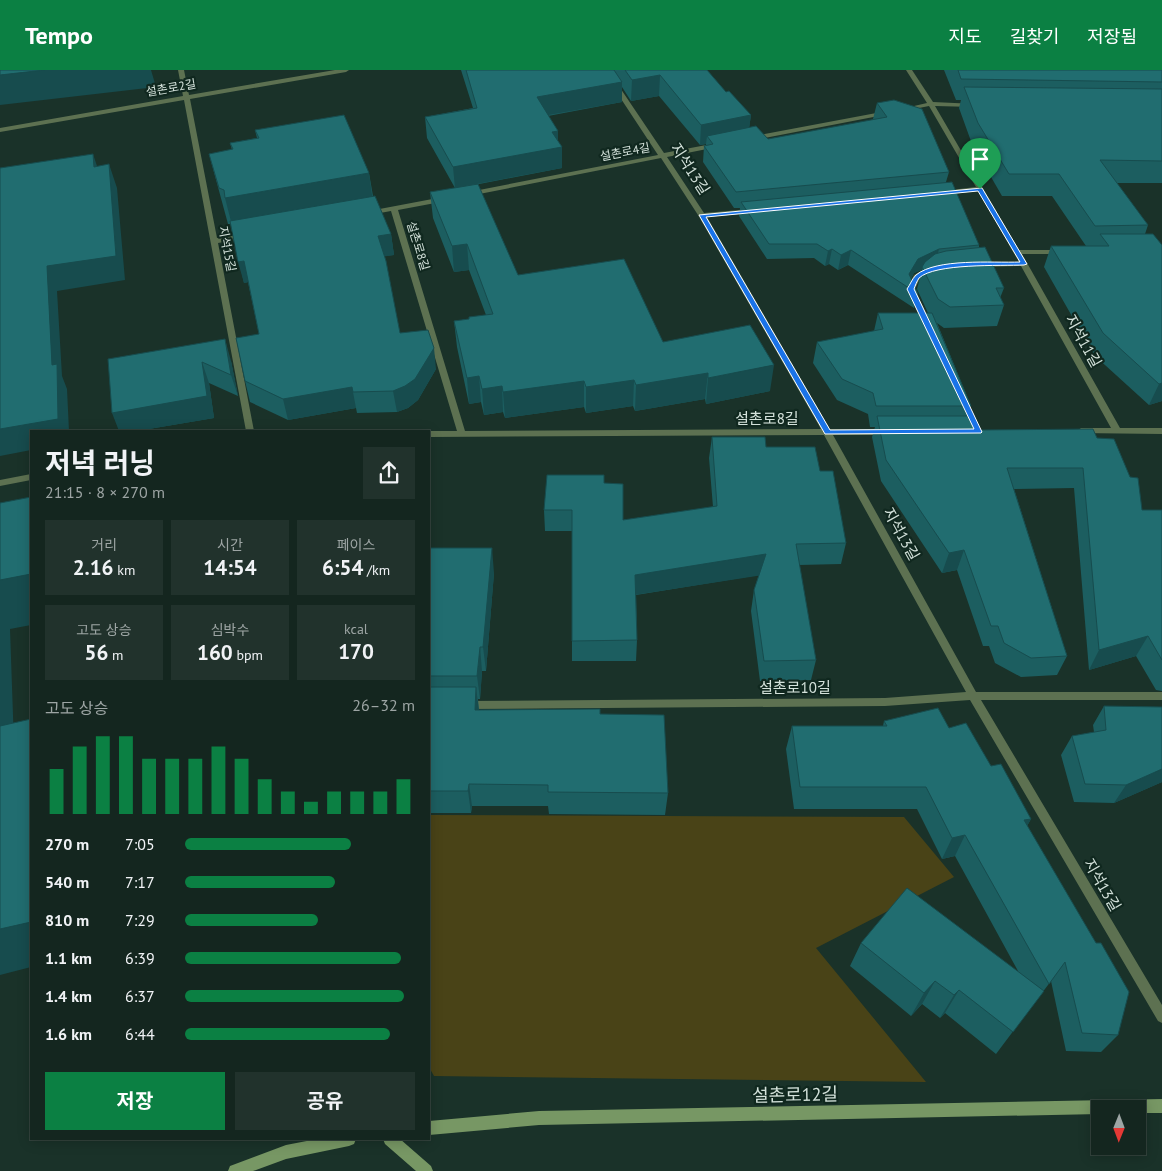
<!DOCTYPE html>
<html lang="ko">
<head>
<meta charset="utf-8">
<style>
	body { margin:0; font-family:"PT Sans","Noto Sans KR",sans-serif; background:#21322c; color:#f1f3f6; height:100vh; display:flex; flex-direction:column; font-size:19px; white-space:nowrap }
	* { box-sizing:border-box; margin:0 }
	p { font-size:16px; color:#9da5a4 }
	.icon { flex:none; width:28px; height:28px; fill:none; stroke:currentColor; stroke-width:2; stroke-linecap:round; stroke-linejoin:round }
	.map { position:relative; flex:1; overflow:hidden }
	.panel { position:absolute; left:30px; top:360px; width:400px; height:710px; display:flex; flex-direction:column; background:#14261f; border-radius:0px; box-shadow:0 2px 12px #0003,0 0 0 1px #33433d }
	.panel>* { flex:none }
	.needle { width:32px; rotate:181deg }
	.controls { position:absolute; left:1091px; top:1030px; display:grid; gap:10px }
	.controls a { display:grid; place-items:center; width:55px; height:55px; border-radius:0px; background:#14261f; box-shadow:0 2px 12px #0003,0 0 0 1px #33433d; font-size:25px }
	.pin { position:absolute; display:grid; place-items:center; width:42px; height:42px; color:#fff; margin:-51px -21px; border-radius:50% 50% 50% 0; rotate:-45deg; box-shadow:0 0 5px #0007 }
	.pin .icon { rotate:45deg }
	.round { display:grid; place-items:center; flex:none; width:52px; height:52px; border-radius:0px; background:#21322c }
	.summary { display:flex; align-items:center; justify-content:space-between; height:85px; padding:0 15px }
	h1 { font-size:28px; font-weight:700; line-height:38px }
	.metrics { display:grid; grid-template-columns:repeat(3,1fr); gap:8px; height:85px; padding:5px 15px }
	.metrics div { display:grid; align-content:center; border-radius:0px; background:#21322c; text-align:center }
	.metrics b { font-size:21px; font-weight:700 }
	.metrics small { font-size:14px; font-weight:400 }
	.metrics p { font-size:14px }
	.chart { height:140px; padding:10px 15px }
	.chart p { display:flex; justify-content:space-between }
	.chart svg { width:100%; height:90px; margin-top:5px; stroke:#0b8043; stroke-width:6 }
	.cta { display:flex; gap:10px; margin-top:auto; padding:10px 15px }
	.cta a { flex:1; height:58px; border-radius:0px; background:#0b8043; color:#fff; font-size:20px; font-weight:700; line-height:58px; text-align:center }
	.cta a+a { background:#21322c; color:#f1f3f6 }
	ul { padding:0 15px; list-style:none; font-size:16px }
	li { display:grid; grid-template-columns:80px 60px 1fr; align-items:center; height:38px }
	li i { height:12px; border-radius:6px; background:#0b8043 }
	header { display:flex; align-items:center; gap:30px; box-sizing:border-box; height:70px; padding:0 25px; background:#0b8043; color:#fff }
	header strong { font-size:24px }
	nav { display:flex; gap:28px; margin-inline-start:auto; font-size:18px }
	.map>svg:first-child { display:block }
	.green { fill:#494317 }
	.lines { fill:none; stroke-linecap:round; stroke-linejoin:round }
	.street { fill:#5d7151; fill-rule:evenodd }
	.secondary { fill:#779764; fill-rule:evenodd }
	.wall { fill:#1c5e60 }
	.shaded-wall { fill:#174c4e }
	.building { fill:#216d70; stroke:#174c4e }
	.route { fill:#1a73e8; stroke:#fff; fill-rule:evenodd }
	.labels { text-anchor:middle; stroke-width:4.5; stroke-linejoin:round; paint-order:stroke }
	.far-street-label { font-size:12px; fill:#d4e2db; stroke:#10281f }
	.street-label { font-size:15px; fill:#d4e2db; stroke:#10281f }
	.near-street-label { font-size:18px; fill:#d4e2db; stroke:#10281f }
</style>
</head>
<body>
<header>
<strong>Tempo</strong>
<nav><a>지도</a><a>길찾기</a><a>저장됨</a></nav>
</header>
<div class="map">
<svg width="1162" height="1101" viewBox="0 0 1162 1101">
	<rect width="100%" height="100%" fill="#1a3229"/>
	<path class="green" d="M429,745L904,747L954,807L816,878L926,1012L434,1006L429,997Z"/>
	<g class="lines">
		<path class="street" d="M178,0H184L189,25L335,0H349L346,2L190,29L217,168L246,164L250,166L246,168L218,173L254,361H246L184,30L0,62V58L183,26Z
			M602,0H608L664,83L717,73L720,75L717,77L667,87L704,143L752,139L756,141L752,143L707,147L830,359H886L890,362L886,365H833L976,622H1162V630H981L1162,935V953L1158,951L970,630L885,636L466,639L462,638L461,635L462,632L466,631L885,628L966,622L824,365L429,367V361H457L391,141L369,145L365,143L369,141L443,127L447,129L446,131L398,140L465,361L821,359L698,145L661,88L469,126L465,124L469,122L658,85Z
			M906,0H912L933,32L976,34L977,35L974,37L935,36L1019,180H1061L1065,182L1061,184H1022L1120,358H1162V364L1078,363L1077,361L1081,358H1111L1021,196L980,197L976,195L980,193L1019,192L978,121L943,125L939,123L943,121L976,117L929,36L904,41L901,39L927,33Z
			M887,41L889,42V44L754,70L751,68L754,66Z
			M928,197H931L935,199L920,208L915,219L931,254L927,256L923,254L907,219L914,205Z
			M31,404V410L0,416V410Z"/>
		<path class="secondary" d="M1162,1029V1043H1138V1039H1100V1044L539,1055L429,1065V1051L539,1041Z
			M317,1069H356L354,1074L349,1076L286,1089L253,1101H228L230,1096L286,1075Z
			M383,1069H400L431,1096L433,1101H416L385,1074Z"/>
	</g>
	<path class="wall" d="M461,0H707L726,22L751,45L749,58L768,69L874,50L873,49L877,33L949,102L946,112L979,175V177L1004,218L1000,228L1004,235L997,256L944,258L937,253L971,336L968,346L980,360L1097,368L1142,440H1162V621L1156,620L1136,586L1089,600L1074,418L1014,419L1067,586L1057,605L1021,607L995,593L989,576H983L957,500L942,503L881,411L872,367L875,357H870L868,344L837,330L813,293L817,272L874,261L878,243H928L917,219L922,200L914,203L911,209L918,224L914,238L848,195L838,200L829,194L825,196L814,188L767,189L739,146L740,138H734L703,92L704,76H706V74L700,75L659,26L631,31L622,17V32L548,46L558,61V71L562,77V98L469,116L518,205L770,321L706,334L705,329L635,341L633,336L586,343L584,337L505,348L503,342L484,345L481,332L469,334L457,277L454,251L469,249L486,245L469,200L454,202L433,148L430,122L455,118L427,68L425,47L473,38Z
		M944,0H1162V113H1116L1148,155L1145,164L1162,175V331L1149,335L1094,285L1044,197L1051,176H1086L1052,126H1002L972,74L959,38L961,30H956Z
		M255,60L369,103L373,126L391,164L394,185L384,186L400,263L436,299L418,330L408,338L397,342L357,343L356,338L288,350L250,332L245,311L259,264L248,212L244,213L231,154H228L209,84L232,80L230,73L257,68Z
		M108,289L231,291L238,326L209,313L214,348L137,361H119Z
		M712,367L766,377L820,401L846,473L841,494L799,495L816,590L811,610L760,611L751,541L754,520L759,505L636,525L637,570L636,591H572V461H545L544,440L604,413L623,450L713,437L709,388Z
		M429,478L494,503L486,601H482L480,629H478L479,640L600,644L668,723L665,745L549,744L548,736H472L471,743H429Z
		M1104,636L1162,712L1114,733L1074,732L1061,685L1072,666L1094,662L1093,655Z
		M884,651L949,658L991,696L1031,749L1027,756L1118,965L1101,982L1066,981L1051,911L996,984L945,943L940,948L922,934L911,946L850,896L861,873L1018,901L955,786L942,789L917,739H794L786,679L792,656H883Z"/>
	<path class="shaded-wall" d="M45,0H151L156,17L0,35V5Z
		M660,5L659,26L631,31L632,10Z
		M622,12V32L537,47V27Z
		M751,45L748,66H707L706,74L700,75L701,55Z
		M558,61V78L562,77V98L455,118L453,97L552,62Z
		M93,84L101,108L94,97Z
		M109,94L117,118L125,210L57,221L62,306L67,319L69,361H31V380L0,386V359L52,295L47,196Z
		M369,103L374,139L234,163L225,128Z
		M391,164L394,185L381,187L378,166Z
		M467,174L469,200L454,202L452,176Z
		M832,179L829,194L825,196L828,181Z
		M939,179L935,194L922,197V200L914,203L906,216L909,204L918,189Z
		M851,180L848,195L838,200L841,185Z
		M244,191L249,212L244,213L238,192Z
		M225,269L231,291L238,326L231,305Z
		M434,278L436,299L418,330L408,338L397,342L393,321Z
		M202,292L209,313L214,348L137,361H119L112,343Z
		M774,295L770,321L706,334L708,308Z
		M708,303L705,329L635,341L636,315Z
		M479,306L481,332L469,334L467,308Z
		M634,310L633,336L586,343V317Z
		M584,311V337L505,348L503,322Z
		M1162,313V331L1149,335L1159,314Z
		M502,316L503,342L484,345L482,319Z
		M352,317L356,338L288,350L283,329Z
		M492,478L494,503L486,601L483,577Z
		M964,480L957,500L942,503L949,483Z
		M766,484L763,505L634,525L635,505Z
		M31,504V555L10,559L15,703L0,682V510Z
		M1148,566L1136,586L1089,600L1099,580Z
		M480,577L482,601L480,629L477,606Z
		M476,617L479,641L475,640Z
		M1162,699V712L1114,733L1126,715Z
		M469,714L472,736L471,743L468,721Z
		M1031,749L1019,770L1024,750Z
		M965,765L955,786L942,789L952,768Z
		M31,852V897L0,905V859Z
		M935,911L922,934L911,946L924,923Z
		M959,920L945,943L940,948L954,925Z"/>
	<path class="building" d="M0,0H45L0,5Z
		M466,0H614L622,12L537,27L558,61L552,62L562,77L453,97L425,47L477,38Z
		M625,0H707L726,22L729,21L751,45L701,55L660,5L632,10Z
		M958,0H1162V12L961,9Z
		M964,17L1162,19V91L1100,90L1148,155L1095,156L1059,104H1009L978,53Z
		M894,30L922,39L949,102L736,122L704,76L713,74L707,66L756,56L768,69L887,47L877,33Z
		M344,45L369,103L225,128L224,120L219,118L209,84L233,79L230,73L259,68L255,60Z
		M93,84L94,97L109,94L116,186L47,196L52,295L57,294L58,349L0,359V98Z
		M952,112L979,175L939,179L918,189L909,204L918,224L851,180L841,185L832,179L828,181L817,174H769L741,132Z
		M478,114L518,205L624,189L663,272L750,255L774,295L708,308V303L636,315L634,310L586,317L584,311L503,322L502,316L482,319L479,306L467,308L454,251L469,249V247L493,244L467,174L452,176L430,122Z
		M375,126L391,164L378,166L386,191L400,263L428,260L434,278L415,309L405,316L393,321L353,322L352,317L283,329L245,311L236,268L259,264L244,191L238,192L230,151Z
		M1100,164H1153L1162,175V313L1159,314L1103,263L1051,176H1109Z
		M985,177L1004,218H996L1004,235L950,237L938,229L922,197L925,192L935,184L946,181Z
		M878,243H932L971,336H876L873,323L842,309L817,272L883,259Z
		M225,269L231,305L202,292L207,326L112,343L108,289Z
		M877,346H974L980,360L1093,359L1097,368L1114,369L1130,407L1138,408L1142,440H1162V590L1148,566L1099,580L1083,398H1007L1067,586L1031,588L1004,573L998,556H991L964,480L949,483L886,390Z
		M712,367H765L766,377H815L820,401H833L846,473L796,474L816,590L764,591L754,520L766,484L635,505L637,570L572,571V440H544L547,405H604V413L623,414V450L717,436Z
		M31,427V504L0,510V433Z
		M429,478H492L483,577H480L477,606H429Z
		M429,617H476L475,640L600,639V644L664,645L668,723L548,722V715L469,714L468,721H429Z
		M1104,636L1162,637V699L1126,715L1085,714L1072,666L1106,660Z
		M938,638L949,658L966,653L991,696L1001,694L1031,749L1024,750L1096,873H1101L1129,922L1118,965L1082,963L1065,892L1049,914L965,765L952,768L926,717H800L792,656H887L884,651Z
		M31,649V852L0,859V656Z
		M907,818L1044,921L1013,962L959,920L954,925L935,911L924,923L861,873Z"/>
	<path class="route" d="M982,118L1027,194L1024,195C1001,196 935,193 919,208C917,211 915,216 914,219L982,362L981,363L825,364L699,145ZM978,121L1020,192C992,193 937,188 916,205C912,209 910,215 907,219L974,359L830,360L706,147Z"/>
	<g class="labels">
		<g class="far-street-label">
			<text transform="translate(171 18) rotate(-10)" y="4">설촌로2길</text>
			<text transform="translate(625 82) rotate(-11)" y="4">설촌로4길</text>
			<text transform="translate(418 176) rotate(73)" y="4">설촌로8길</text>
			<text transform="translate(227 179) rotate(79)" y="4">지석15길</text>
		</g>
		<g class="street-label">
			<text transform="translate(690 99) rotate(57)" y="5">지석13길</text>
			<text transform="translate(1083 271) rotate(61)" y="5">지석11길</text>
			<text x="767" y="354">설촌로8길</text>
			<text transform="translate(901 464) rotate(61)" y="5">지석13길</text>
			<text x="795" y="623">설촌로10길</text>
			<text transform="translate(1102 815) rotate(60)" y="5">지석13길</text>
		</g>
		<g class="near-street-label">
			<text transform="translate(795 1025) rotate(-1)" y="6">설촌로12길</text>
		</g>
	</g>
</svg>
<div class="controls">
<a><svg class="needle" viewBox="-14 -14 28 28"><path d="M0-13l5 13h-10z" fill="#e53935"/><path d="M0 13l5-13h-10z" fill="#9da5a4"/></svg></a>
</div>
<div class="pin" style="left:980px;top:119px;background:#1e9e55"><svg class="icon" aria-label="arrive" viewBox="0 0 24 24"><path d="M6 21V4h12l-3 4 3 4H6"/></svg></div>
<section class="panel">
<div class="summary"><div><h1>저녁 러닝</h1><p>21:15 · 8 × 270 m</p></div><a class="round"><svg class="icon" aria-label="share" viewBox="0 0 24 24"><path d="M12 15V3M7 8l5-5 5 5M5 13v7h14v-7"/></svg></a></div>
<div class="metrics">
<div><p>거리</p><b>2.16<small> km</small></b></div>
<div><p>시간</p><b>14:54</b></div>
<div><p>페이스</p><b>6:54<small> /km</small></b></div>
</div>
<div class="metrics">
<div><p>고도 상승</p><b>56<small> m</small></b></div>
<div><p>심박수</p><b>160<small> bpm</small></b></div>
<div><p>kcal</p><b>170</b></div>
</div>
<div class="chart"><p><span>고도 상승</span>26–32 m</p>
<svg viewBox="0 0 160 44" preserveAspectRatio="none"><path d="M5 44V22M15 44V11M25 44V6M35 44V6M45 44V17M55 44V17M65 44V17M75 44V11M85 44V17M95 44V27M105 44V33M115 44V38M125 44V33M135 44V33M145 44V33M155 44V27"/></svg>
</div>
<ul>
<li><b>270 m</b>7:05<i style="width:72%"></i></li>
<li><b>540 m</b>7:17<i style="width:65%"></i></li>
<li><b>810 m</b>7:29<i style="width:58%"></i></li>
<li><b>1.1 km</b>6:39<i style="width:94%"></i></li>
<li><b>1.4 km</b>6:37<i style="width:95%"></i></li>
<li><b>1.6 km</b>6:44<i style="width:89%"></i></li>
</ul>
<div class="cta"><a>저장</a><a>공유</a></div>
</section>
</div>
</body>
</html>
